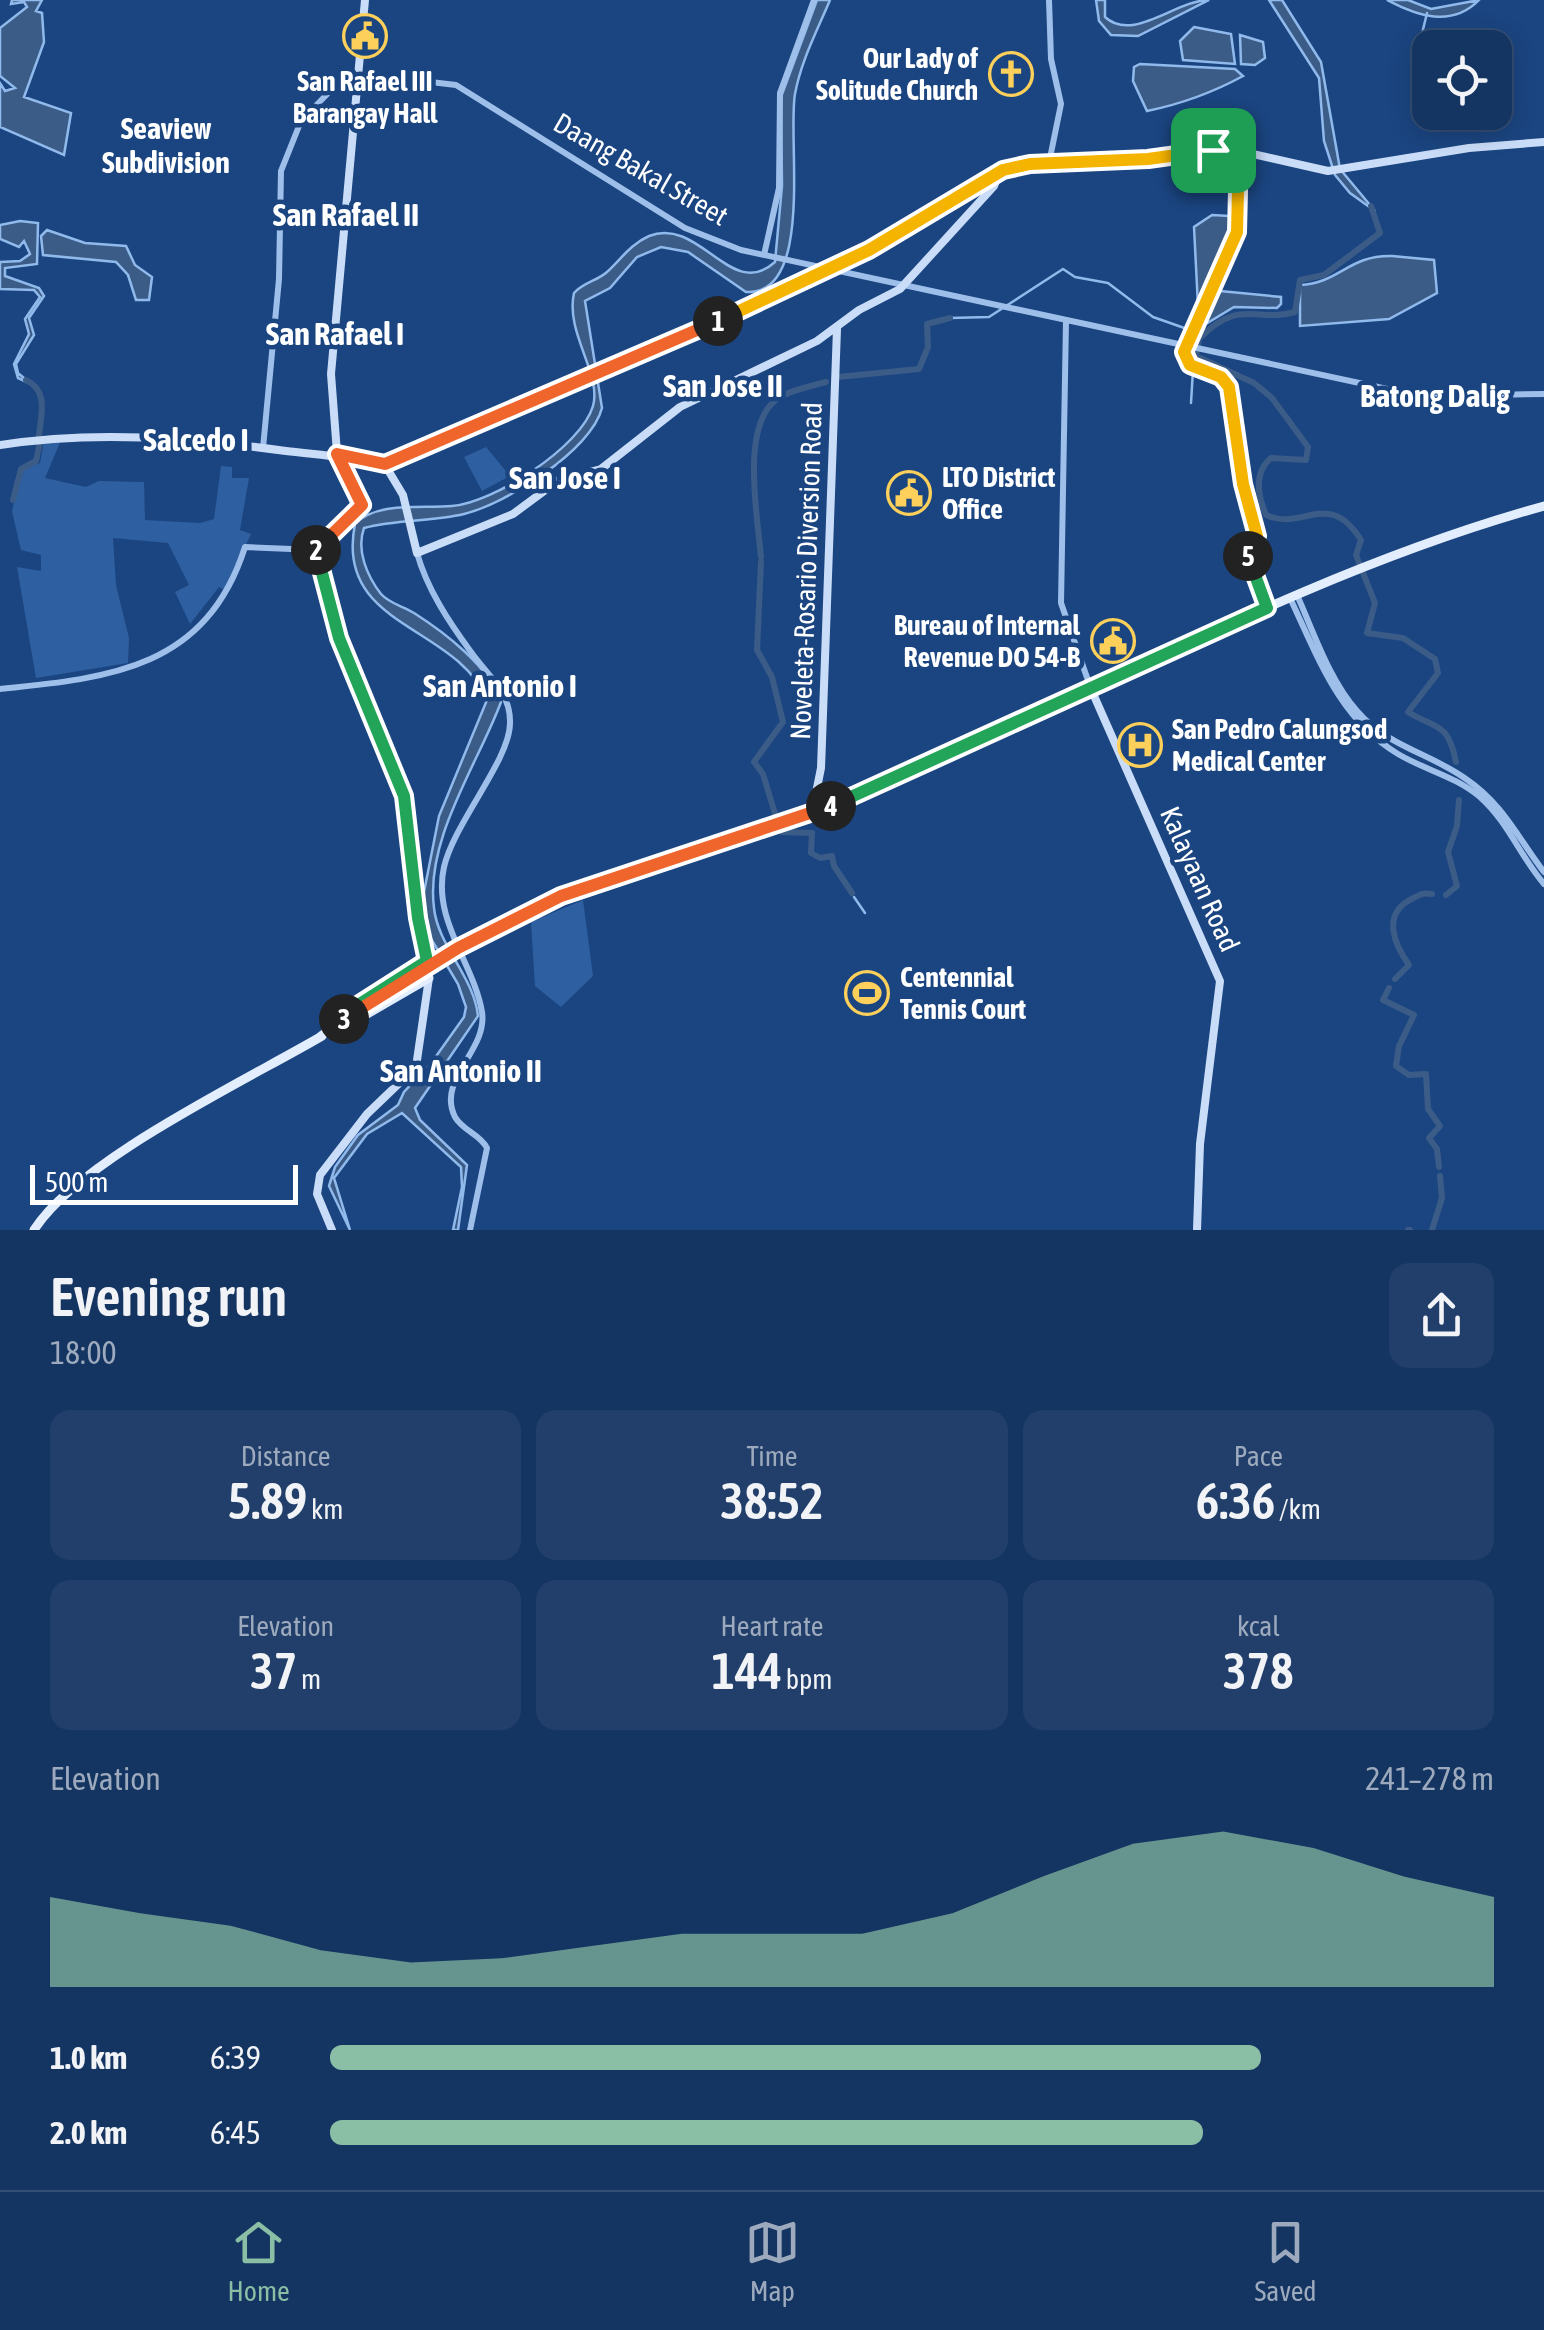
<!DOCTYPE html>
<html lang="en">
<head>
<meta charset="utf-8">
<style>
	body { margin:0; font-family:"Asap Condensed",sans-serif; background:#213f6a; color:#f1f3f6; height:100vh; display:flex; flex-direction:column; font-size:38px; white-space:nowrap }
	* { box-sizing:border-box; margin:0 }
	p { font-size:32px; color:#9daabd }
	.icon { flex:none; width:55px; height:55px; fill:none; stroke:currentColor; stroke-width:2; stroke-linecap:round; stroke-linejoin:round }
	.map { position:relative; height:1230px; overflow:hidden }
	.sheet { display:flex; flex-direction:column; background:#143461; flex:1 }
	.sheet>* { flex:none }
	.buttons { position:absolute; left:1412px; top:30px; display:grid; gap:20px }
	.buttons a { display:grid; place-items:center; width:100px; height:100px; border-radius:20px; background:#143461; box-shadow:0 5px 25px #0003,0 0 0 2px #334f76; font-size:50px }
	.scale { position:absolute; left:30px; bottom:25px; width:268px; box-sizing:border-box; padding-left:10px; border:5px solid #fff; border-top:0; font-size:28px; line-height:35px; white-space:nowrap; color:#fff; -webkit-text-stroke:8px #1b4581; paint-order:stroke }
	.pin { position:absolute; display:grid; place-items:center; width:85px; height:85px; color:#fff; margin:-42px; border-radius:20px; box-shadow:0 5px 15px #0006 }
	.km { position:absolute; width:50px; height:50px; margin:-25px; border-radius:50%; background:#222; color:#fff; font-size:28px; line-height:50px; text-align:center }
	.round { display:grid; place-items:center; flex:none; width:105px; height:105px; border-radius:20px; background:#213f6a }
	.head { display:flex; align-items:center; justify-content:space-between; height:170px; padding:0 50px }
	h1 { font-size:55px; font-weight:600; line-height:75px }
	.figures { display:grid; grid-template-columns:repeat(3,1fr); gap:15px; height:170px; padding:10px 50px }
	.figures div { display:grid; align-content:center; border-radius:20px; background:#213f6a; text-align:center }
	.figures b { font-size:50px; font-weight:600 }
	.figures small { font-size:28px; font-weight:400 }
	.figures p { font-size:28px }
	.chart { height:280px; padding:20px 50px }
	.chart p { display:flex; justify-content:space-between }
	.chart svg { width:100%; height:180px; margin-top:10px; fill:#8abfa5; opacity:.7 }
	ul { padding:0 50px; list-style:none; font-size:32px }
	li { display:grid; grid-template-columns:160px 120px 1fr; align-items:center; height:75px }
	li i { height:25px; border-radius:12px; background:#8abfa5 }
	.dock { display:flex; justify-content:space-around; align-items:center; height:140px; border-top:2px solid #334f76; background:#143461; font-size:28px; color:#9daabd }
	.dock a { display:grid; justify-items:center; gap:5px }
	.dock .selected { color:#8abfa5 }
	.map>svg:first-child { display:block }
	.green { fill:#2e5fa0 }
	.water { fill:#3c5c88; stroke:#91baec; stroke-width:2.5 }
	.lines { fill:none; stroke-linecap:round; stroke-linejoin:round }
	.stream { stroke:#91baec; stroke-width:2.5 }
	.river { stroke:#3c5c88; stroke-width:6 }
	.tertiary { stroke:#9ebfea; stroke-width:6 }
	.secondary { stroke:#caddf8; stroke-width:8 }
	.primary { stroke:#e2edfe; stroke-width:9 }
	.split-1-casing { stroke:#fff; stroke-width:20 }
	.split-2-casing { stroke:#fff; stroke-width:20 }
	.split-3-casing { stroke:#fff; stroke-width:20 }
	.split-4-casing { stroke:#fff; stroke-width:20 }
	.split-5-casing { stroke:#fff; stroke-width:20 }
	.split-6-casing { stroke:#fff; stroke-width:20 }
	.split-1 { stroke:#f5b400; stroke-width:12 }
	.split-2 { stroke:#f0652b; stroke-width:12 }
	.split-3 { stroke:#22a559; stroke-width:12 }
	.split-4 { stroke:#f0652b; stroke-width:12 }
	.split-5 { stroke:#22a559; stroke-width:12 }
	.split-6 { stroke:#f5b400; stroke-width:12 }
	.labels { text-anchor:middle; stroke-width:9; stroke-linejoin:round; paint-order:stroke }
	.poi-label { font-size:28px; font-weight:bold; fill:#fff; stroke:#1b4581; text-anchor:start }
	.street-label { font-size:28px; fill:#fff; stroke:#1b4581 }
	.neighbourhood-label { font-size:30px; font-weight:bold; fill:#fff; stroke:#1b4581 }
	.quarter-label { font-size:32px; font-weight:bold; fill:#fff; stroke:#1b4581 }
</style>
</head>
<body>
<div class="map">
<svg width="1544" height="1230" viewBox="0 0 1544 1230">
	<rect width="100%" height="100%" fill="#1b4581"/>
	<path class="green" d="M61,440L45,478L86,487L99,481L144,482L145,520L200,523L214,519L221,466L232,467V478H249L240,530L251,534L225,590L219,587L190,624L175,592L189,585L168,543L113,538L116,585L129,638L128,663L36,678L17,567L41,571V555L21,550L12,511L22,470L40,463L44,441Z
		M486,447L510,476L482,491L464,457Z
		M583,900L593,976L561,1007L535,986L531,922Z"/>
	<path class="water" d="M42,0L36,11L42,13L44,42L24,97L71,113L64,155L0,127V83L5,91L15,88L0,76V28L27,7L24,2L11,4L12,0Z
		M817,0H830C817,31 801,61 795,94C787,138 815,296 746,292L688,252L661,247L637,257L610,288L585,301L602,408C591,451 505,504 464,514C431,522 397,519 364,528C356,550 367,576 381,594C390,604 403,606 414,613C444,632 490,667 501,702C478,764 425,839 434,908C438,946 474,977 478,1016L415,1108L420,1120L467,1165L458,1230H453L462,1187L461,1167L402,1113L367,1134L334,1178L350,1230L329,1186L335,1167L358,1135L398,1105L404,1092L432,1062L464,1017L466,1007L458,984L430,937L423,897L439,816L487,700C456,624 334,628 355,524C377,501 423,509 452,506C493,503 581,447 593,406C602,374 565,333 574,293C584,282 597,281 607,272C621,259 631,244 649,236C700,216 731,302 775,262L782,186L781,97Z
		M1096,0H1105V17C1133,43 1176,0 1209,0L1138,36L1111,35L1099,21Z
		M1269,0H1282L1321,62L1340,169L1375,211L1350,193L1335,175L1324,141L1319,78Z
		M1387,0H1408L1431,9L1479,0C1452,28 1417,16 1387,0Z
		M1194,27L1231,34L1235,64L1183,60L1180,41Z
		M1240,35L1263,42L1265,58L1255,65L1241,64Z
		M1140,64L1235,69L1243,76C1212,93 1181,104 1147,111L1133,81L1134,67Z
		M1212,215L1229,216L1232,222L1215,273L1198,306L1194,227Z
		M20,221L38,223L37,264L5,268V276L39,288L44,296L29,318L34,335L16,364L18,373L31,384L18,378L14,364L29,334L25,319L40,297L34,290L0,289V262L20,261L30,254L24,241L19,247L0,239V225Z
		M47,230L85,243L126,246L135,265L152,277L149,300H136L128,275L116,262L43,255L41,236Z
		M1392,256L1434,260L1437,293L1389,319L1300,326V285C1340,283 1348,255 1392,256Z
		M1220,291L1281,297V304L1277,308L1234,307L1204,325Z"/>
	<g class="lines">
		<path class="stream" d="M1427,13L1420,42L1430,57
			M950,318L989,317L1063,269L1075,277L1108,283L1153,317L1190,330
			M1191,403L1193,370
			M782,831V832
			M854,897L865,913"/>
		<path class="river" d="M1371,206L1380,233L1324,275L1300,280L1295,312C1257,323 1239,297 1199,339L1196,356L1254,383L1272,398L1308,447L1306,460L1271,458C1253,473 1258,496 1266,515C1303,532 1329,488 1361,540L1356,555L1375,603L1367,633L1403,638L1435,659L1438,673L1408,712C1435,729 1448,721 1456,762
			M838,377L919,369L928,347L927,324L950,318
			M26,380C49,391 41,414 39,436
			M13,500L21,469L36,461L40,442
			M761,557C758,518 738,418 782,396C795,389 812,386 826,382
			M761,562L757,650L772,677L783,722L754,762L763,774L776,817
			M782,832L812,833L811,853L820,858L832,856L834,866L852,893
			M1446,895L1457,886L1448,852L1457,826L1459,800
			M1395,979L1409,965C1394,944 1383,916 1408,901C1418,896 1420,892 1432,894
			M1389,988L1383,1000L1414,1015L1399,1046L1396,1066L1409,1075L1426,1074L1428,1109L1440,1126L1429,1138L1437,1149L1439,1167
			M1408,1230H1410
			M1432,1230L1442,1198L1440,1176"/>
		<path class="tertiary" d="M1049,0L1051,59L1061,104L1049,163
			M1239,150L1237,231L1184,354L1190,365L1221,377L1229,387L1244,489L1257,536L1248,558L1267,608
			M764,255L779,188L780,93L814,0
			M1066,321L1061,603L1091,689
			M263,448L279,279L281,171L301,121L334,87L388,77L456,85L685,228L741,250L1392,390L1434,396L1544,394
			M417,553C427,589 449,622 471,652C487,675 511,692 510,723C510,760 454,823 444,867C432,920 474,964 482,1012C488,1051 436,1079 455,1117C463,1131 480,1134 487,1148L470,1230
			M1297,595C1314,633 1329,679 1357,711C1388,747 1430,753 1466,779C1503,804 1518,838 1544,872
			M1290,598C1318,657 1339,719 1398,754C1425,770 1455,776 1480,797C1508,822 1520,856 1544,884
			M0,689C110,678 206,669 245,547L316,550"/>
		<path class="secondary" d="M0,445C96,430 190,438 286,451C320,455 351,457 385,465
			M385,465L806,282L1013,167L1231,149L1328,171L1469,148L1544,142
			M385,465L403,495L417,553L513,514L559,480L601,469L680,407L817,341L859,310L900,289L994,186L999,173
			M1091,689L1220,981L1200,1144L1197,1230
			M812,813L821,768L837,329
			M332,1230L317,1194L320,1175L367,1114L416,1067L429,978L404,795L339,638L315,553L363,505L337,453L331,374L365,0"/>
		<path class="primary" d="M345,1022L362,1017L429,978
			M317,1039C391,983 478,929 564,895C662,856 767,836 864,794C1090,696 1306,572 1544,506
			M34,1230C78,1160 247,1080 322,1036"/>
	</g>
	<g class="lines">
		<g class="split-1-casing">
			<path id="split-1" d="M718,321L869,250L1003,170L1030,164L1148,159L1213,150"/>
		</g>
		<g class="split-2-casing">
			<path id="split-2" d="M316,550L362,505L337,454L385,464L718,321"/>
		</g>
		<g class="split-3-casing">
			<path id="split-3" d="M316,550L339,638L404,796L418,918L427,961L358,1005L344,1019"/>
		</g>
		<g class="split-4-casing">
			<path id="split-4" d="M344,1019L458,948L561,896L831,806"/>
		</g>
		<g class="split-5-casing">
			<path id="split-5" d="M831,806L1267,608L1248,556"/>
		</g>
		<g class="split-6-casing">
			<path id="split-6" d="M1213,150H1239L1237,232L1184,352L1190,365L1221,377L1229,387L1243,484L1257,536L1248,556"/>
		</g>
		<use href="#split-1" class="split-1"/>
		<use href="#split-2" class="split-2"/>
		<use href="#split-3" class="split-3"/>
		<use href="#split-4" class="split-4"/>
		<use href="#split-5" class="split-5"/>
		<use href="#split-6" class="split-6"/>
	</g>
	<defs>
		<g id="civic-ring" transform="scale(2.25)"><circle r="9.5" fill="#1b4581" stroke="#fcd05a" stroke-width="1.5"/><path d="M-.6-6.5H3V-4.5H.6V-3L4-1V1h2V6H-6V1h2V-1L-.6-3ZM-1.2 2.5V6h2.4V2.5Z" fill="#fcd05a"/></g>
		<g id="church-ring" transform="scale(2.25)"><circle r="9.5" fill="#1b4581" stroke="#fcd05a" stroke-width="1.5"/><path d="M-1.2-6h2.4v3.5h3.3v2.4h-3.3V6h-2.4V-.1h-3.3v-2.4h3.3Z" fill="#fcd05a"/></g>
		<g id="hospital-ring" transform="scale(2.25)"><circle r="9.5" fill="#1b4581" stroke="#fcd05a" stroke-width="1.5"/><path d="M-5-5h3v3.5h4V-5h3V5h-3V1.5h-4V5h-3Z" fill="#fcd05a"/></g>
		<g id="stadium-ring" transform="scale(2.25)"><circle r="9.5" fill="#1b4581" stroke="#fcd05a" stroke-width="1.5"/><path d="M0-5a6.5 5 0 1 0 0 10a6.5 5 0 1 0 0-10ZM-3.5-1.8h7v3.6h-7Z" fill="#fcd05a"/></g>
	</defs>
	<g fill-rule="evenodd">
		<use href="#civic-ring" x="365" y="36"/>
		<use href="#church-ring" x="1011" y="74"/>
		<use href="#civic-ring" x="909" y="493"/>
		<use href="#civic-ring" x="1113" y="641"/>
		<use href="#hospital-ring" x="1140" y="745"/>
		<use href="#stadium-ring" x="867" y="993"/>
	</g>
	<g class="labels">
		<g class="poi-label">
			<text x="978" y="68" text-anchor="end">Our Lady of<tspan x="978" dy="32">Solitude Church</tspan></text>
			<text x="365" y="91" text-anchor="middle">San Rafael III<tspan x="365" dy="32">Barangay Hall</tspan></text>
			<text x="942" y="487">LTO District<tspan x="942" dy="32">Office</tspan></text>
			<text x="1080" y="635" text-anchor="end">Bureau of Internal<tspan x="1080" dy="32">Revenue DO 54-B</tspan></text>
			<text x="1172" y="739">San Pedro Calungsod<tspan x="1172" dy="32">Medical Center</tspan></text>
			<text x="900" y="987">Centennial<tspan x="900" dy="32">Tennis Court</tspan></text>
		</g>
		<g class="street-label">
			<text transform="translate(641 169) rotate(30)" y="10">Daang Bakal Street</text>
			<text transform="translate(806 571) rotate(-88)" y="10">Noveleta-Rosario Diversion Road</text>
			<text transform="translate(1200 879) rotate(66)" y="10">Kalayaan Road</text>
		</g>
		<g class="neighbourhood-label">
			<text x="166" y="139">Seaview<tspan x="166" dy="34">Subdivision</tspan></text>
		</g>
		<g class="quarter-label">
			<text x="346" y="226">San Rafael II</text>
			<text x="335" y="345">San Rafael I</text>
			<text x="723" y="397">San Jose II</text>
			<text x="1435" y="407">Batong Dalig</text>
			<text x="196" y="451">Salcedo I</text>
			<text x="565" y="489">San Jose I</text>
			<text x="500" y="697">San Antonio I</text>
			<text x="461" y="1082">San Antonio II</text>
		</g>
	</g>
</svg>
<div class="buttons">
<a><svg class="icon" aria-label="locate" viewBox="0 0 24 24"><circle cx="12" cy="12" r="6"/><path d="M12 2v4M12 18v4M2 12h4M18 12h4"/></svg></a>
</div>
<div class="scale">500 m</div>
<div class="pin" style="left:1213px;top:150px;background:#1e9e55"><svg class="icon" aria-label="arrive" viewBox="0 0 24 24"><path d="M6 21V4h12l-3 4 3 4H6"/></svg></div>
<b class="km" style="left:718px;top:321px">1</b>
<b class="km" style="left:316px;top:550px">2</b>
<b class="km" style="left:344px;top:1019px">3</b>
<b class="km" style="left:831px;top:806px">4</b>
<b class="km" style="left:1248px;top:556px">5</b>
</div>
<section class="sheet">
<div class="head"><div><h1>Evening run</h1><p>18:00</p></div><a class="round"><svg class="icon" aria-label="share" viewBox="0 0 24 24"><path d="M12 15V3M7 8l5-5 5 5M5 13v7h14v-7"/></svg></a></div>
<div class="figures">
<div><p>Distance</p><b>5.89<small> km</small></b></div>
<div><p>Time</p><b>38:52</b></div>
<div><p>Pace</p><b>6:36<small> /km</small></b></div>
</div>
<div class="figures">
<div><p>Elevation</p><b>37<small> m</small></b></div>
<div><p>Heart rate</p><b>144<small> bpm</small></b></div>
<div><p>kcal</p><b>378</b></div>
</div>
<div class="chart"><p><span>Elevation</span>241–278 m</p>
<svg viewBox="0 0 160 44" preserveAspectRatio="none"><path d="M0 44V22L10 26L20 29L30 35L40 38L50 37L60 34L70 31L80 31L90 31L100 26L110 17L120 9L130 6L140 10L150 17L160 22V44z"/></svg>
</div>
<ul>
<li><b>1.0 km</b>6:39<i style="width:80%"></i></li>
<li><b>2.0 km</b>6:45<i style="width:75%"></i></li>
</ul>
</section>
<nav class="dock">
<a class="selected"><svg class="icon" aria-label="home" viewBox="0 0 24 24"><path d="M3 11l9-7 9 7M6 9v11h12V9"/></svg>Home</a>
<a><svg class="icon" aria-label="map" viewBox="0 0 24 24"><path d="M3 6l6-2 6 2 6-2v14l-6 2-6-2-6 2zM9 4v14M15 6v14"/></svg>Map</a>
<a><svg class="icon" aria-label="saved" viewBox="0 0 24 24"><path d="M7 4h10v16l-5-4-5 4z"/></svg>Saved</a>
</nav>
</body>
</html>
